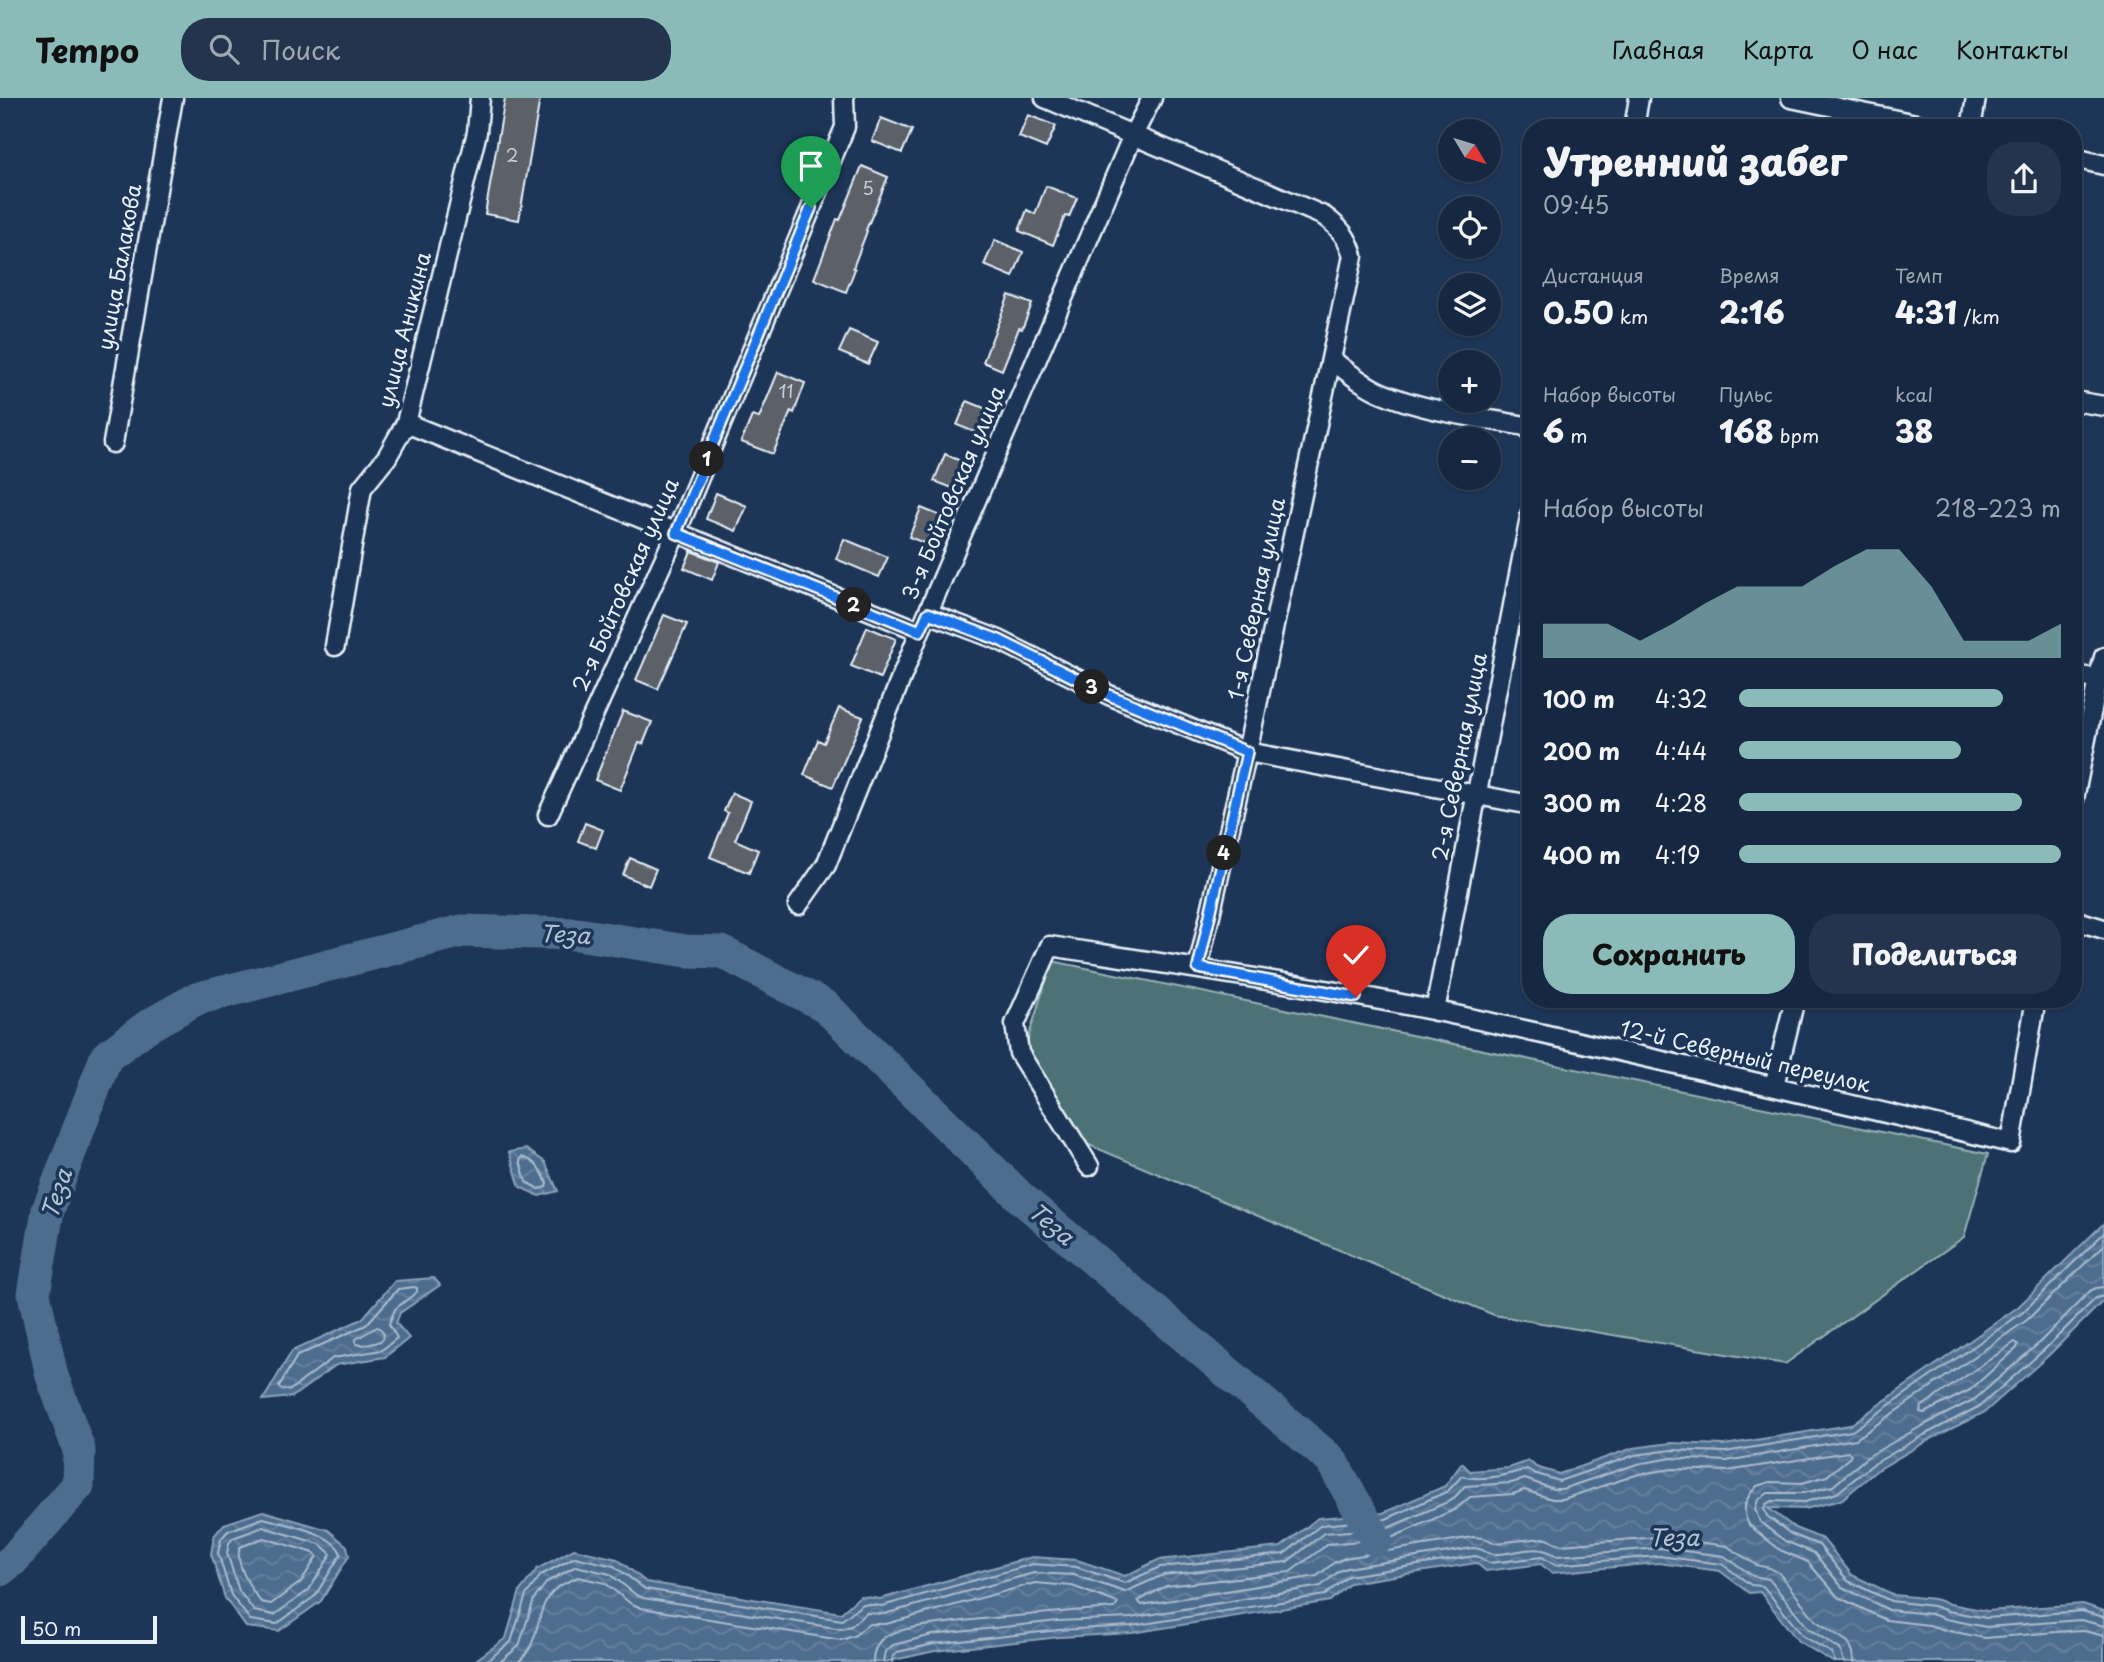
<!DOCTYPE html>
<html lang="ru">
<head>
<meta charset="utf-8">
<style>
	body { margin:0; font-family:"Playpen Sans",sans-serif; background:#23344c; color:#f1f3f6; height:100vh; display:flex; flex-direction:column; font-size:26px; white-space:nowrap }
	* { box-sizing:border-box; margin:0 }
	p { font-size:23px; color:#9ea6b1 }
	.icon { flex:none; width:38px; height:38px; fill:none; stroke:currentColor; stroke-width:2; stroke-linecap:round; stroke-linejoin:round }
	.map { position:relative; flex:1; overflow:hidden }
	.drawer { position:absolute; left:1522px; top:21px; width:560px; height:889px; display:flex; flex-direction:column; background:#162841; border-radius:28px; box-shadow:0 2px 5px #0004,0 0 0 2px #35445a }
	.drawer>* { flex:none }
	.needle { width:46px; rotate:128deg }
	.controls { position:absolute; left:1438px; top:21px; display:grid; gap:14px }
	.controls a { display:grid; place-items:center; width:63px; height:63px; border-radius:50%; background:#162841; box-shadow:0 2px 5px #0004,0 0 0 2px #35445a; font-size:35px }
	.scale { position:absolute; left:21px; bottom:18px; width:136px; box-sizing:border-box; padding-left:7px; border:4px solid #e8f1f8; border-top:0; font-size:19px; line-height:24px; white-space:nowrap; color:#e8f1f8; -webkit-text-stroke:5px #1d3557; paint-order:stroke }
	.pin { position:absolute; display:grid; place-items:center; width:60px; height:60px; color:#fff; margin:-72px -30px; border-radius:50% 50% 50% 0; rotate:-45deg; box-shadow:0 0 7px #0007 }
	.pin .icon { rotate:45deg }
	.km { position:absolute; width:35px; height:35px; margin:-18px; border-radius:50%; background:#222; color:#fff; font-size:19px; line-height:35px; text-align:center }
	.round { display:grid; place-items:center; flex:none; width:74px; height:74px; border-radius:28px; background:#23344c }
	.headline { display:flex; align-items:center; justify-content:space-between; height:119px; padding:0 21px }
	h1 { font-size:38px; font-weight:800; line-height:52px }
	.stats { display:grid; grid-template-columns:repeat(3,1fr); gap:10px; height:119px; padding:7px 21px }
	.stats div { display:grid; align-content:center }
	.stats b { font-size:30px; font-weight:800 }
	.stats small { font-size:19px; font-weight:400 }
	.stats p { font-size:19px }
	.chart { height:196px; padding:14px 21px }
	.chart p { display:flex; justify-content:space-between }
	.chart svg { width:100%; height:126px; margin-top:7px; fill:#8bbbb9; opacity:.7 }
	.button { display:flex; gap:14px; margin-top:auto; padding:14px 21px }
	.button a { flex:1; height:80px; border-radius:28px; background:#8bbbb9; color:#111; font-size:28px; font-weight:800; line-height:80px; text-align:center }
	.button a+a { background:#23344c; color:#f1f3f6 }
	ul { padding:0 21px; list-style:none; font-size:23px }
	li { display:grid; grid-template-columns:112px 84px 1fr; align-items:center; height:52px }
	li i { height:18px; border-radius:9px; background:#8bbbb9 }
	header { display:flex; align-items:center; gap:42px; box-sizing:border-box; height:98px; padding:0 35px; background:#8bbbb9; color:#111 }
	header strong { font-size:33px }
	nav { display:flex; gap:38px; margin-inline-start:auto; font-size:24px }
	.search { width:490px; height:63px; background:#23344c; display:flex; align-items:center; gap:18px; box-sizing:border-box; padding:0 24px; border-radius:28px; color:#9ea6b1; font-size:26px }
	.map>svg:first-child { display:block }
	.garden { fill:#4d7274; stroke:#9ab2b6; stroke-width:2 }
	.water { fill:url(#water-waves); stroke:#8ca2b9; stroke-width:2 }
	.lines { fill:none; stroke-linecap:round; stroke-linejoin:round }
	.shore { stroke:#aabcce; stroke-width:2 }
	.river { stroke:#4e6d8f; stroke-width:33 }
	.building { fill:#5c6167; stroke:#e8f1f8; stroke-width:2 }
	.minor-casing { stroke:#e8f1f8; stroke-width:23 }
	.minor { stroke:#1d3557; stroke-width:18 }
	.route-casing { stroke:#fff; stroke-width:14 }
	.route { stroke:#1a73e8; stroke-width:9 }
	.labels { text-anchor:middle; stroke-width:7; stroke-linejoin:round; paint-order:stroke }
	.number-label { font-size:18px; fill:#c5cdd4 }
	.street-label { font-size:21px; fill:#e8f1f8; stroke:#1d3557 }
	.water-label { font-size:23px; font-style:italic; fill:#b2c3d3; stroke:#1d3557 }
</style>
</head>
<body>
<header>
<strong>Tempo</strong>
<div class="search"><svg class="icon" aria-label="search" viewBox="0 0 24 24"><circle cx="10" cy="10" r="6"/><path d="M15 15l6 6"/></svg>Поиск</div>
<nav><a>Главная</a><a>Карта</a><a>О нас</a><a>Контакты</a></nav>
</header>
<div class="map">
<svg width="2104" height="1564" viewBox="0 0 2104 1564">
	<defs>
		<pattern id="water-waves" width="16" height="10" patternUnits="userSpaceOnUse" patternTransform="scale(1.75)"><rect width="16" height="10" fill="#4e6d8f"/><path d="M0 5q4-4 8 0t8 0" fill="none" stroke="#6882a0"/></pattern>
	</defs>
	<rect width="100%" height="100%" fill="#1d3557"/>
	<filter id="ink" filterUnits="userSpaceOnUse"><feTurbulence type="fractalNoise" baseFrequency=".0143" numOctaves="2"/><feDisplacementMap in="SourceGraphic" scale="14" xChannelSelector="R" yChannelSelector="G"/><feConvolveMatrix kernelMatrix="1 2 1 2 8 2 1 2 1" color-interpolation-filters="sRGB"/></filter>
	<g filter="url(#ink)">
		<path class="garden" d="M1052,863L1988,1056L1964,1139L1785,1266L1494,1217L1070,1039L1022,960Z"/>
		<path class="water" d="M526,1051L545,1064L558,1093L539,1098L520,1089L509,1054Z
			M2104,1125V1202L2049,1257L1985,1314L1927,1343L1876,1373L1841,1402L1805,1411L1768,1410L1795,1430L1823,1441L1852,1477L1894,1497L1934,1501L1950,1506L1987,1513L2083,1506L2104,1513V1564H1833L1798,1543L1760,1494L1749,1495L1720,1473L1658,1465L1551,1475L1541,1466L1486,1473L1476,1465L1350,1485L1330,1503L1132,1535L1060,1539L935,1553L885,1564H473L506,1540L520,1493L537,1471L574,1451L617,1461L646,1484L841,1515L860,1498L880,1501L1032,1459L1077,1462L1125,1478L1158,1462L1281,1449L1318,1420L1383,1415L1445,1388L1462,1365L1470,1373L1509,1370L1529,1363L1536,1369L1559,1376L1633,1350L1671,1345L1724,1347L1850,1327L2018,1209Z
			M434,1180L440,1187L400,1215L396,1225L409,1240L385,1259L336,1267L292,1299L263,1302L292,1253L362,1221L395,1183Z
			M263,1413L328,1432L347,1448L349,1458L321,1503L279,1533L246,1529L225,1500L211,1456L214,1438L224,1426Z"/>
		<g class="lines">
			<path class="shore" d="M522,1059C536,1063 541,1072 547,1085L546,1089L539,1091L526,1084L520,1063Z
				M414,1189L417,1190V1194L395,1211L389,1226L397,1240L382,1252L333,1260L290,1292L280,1291L279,1288L297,1258L366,1227L398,1191Z
				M2104,1189L2096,1190L2090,1193L2038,1246L1975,1301L1920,1329L1867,1359L1833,1388L1804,1395H1768L1758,1402L1755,1411L1760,1424L1785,1443L1814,1455L1842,1489L1889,1512L1931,1516L1946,1521L1986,1529L2081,1522L2104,1528
				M2104,1198L2096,1200L2044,1252L1980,1308L1924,1337L1872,1367L1837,1395L1805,1404L1771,1403L1766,1406L1764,1411L1767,1418L1791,1436L1819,1447L1848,1483L1891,1503L1933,1508L1948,1513L1986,1520L2082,1513L2104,1519
				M377,1229L380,1230L384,1236L383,1241C377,1246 363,1248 356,1246V1241Z
				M2015,1244L2018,1246L2017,1250L1970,1292L1924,1315L1920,1314L1921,1309Z
				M263,1420C285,1426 333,1434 341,1456L315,1498L277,1526L250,1522L231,1497L218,1455L221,1441L228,1433Z
				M263,1429L320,1446L331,1456L309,1492L274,1517L254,1513L239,1493L227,1455L229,1445L233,1440Z
				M264,1440L314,1455L317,1458L301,1484L271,1506L261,1504C251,1492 234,1464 240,1449Z
				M485,1564L511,1544L526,1497L541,1477L575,1459L614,1468L645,1491L842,1522L863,1506L882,1508L1033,1466L1076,1469L1125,1485L1160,1469L1284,1456L1321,1427L1386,1421L1448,1393L1462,1378C1481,1384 1508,1377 1527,1371L1534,1375L1559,1383L1635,1357L1672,1352L1725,1354L1852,1333L2022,1215L2104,1135
				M500,1564L519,1548L534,1501L547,1484L576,1468L610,1476L636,1497L643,1500L842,1531L851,1528L866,1515L884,1516L1034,1475L1074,1477L1125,1494L1163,1477L1287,1464L1324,1435L1388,1430L1452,1402L1465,1388L1511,1385L1525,1381L1553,1391H1562L1637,1366L1672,1360L1726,1363L1856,1341L2027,1222L2104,1147
				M518,1564C541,1547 534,1513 553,1493C559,1487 570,1483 578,1479L605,1485L630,1505L641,1510L841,1542L854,1538L869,1526H886L1035,1485L1072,1488L1118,1505L1115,1510C1064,1513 1014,1518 963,1523C942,1526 907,1528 888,1537C877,1543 873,1553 873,1564
				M883,1564L885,1554L893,1547L932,1537L1058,1523L1130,1520L1321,1488L1339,1473L1347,1470L1473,1450C1482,1450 1487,1456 1495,1456C1519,1456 1535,1444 1557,1458L1660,1450L1724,1458L1753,1478L1769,1481L1809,1531L1840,1551L1844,1564
				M892,1564L893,1558L897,1554L934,1546L1059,1532L1131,1528L1325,1497L1348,1478L1475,1458L1479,1459L1489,1465L1542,1459L1555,1467L1659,1458L1722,1466L1751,1487L1763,1488L1803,1538L1832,1555L1835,1564
				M1854,1564L1853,1554L1848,1544L1816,1523L1779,1475L1770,1470L1756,1467L1727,1448L1659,1439L1561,1447L1544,1440L1495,1445L1484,1440L1473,1439L1345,1460L1335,1464L1317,1478L1142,1507L1138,1503L1166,1488L1290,1474L1328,1446L1391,1440L1456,1411L1470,1399L1513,1396L1524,1392L1552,1401H1563L1639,1376L1673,1371L1727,1373L1848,1354L1851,1356L1850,1359L1827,1378L1802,1385L1770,1384L1757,1388L1750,1396L1745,1406V1417L1749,1427L1780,1452L1808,1464L1838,1499L1886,1522L1929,1527L1945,1532L1985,1540L2080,1532L2104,1538"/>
			<path class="river" d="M0,1472L13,1462L78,1387L79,1352L52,1278L34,1196L48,1112L106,959L148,928L196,901L462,833L577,836L687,853L722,854L825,908L1021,1100L1331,1362L1376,1442"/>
		</g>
		<path class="building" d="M505,0H540L519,122L485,116Z
			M1028,17L1056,28L1046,50L1019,39Z
			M881,20L912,32L902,55L872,43Z
			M862,68L888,79L866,132L867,133L853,170L855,171L846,194L814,181L837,121L840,122Z
			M1046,88L1077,100L1069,119L1065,118L1053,147L1019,133L1027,112L1035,116Z
			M995,142L1023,154L1013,179L984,167Z
			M1009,197L1032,206L1022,231L1019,230L1002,272L983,264Z
			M849,232L878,244L868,266L839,254Z
			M778,274L805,285L794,315L791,313L773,356L741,344L752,318L759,320Z
			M967,303L987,311L977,335L957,327Z
			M945,356L965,365L955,391L934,383Z
			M716,395L747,408L736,433L706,421Z
			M921,410L941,418L929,447L909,439Z
			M844,441L888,459L879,479L836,461Z
			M691,453L719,464L712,482L684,470Z
			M664,517L687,526L658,591L636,582Z
			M867,529L896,541L880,580L851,568Z
			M839,610L863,619L833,689L804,677L818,642L824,645Z
			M623,613L652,624L643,646L639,645L620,692L595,682Z
			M732,695L751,703L735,742L758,752L749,775L710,759L728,715L724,713Z
			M585,725L603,732L596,750L578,743Z
			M630,760L656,771L649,788L623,777Z"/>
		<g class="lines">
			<g class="minor-casing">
				<path id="minor" d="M1045,0L1324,118C1339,129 1348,139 1353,158L1247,654L1198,870
					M1791,0L1935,30
					M1634,30L1639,0
					M1971,30L1976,0
					M2074,60L2104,67
					M1332,262C1348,274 1363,287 1382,295C1427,314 1478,319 1525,328L1531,333
					M2074,303L2104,308
					M406,325L920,533
					M113,345L173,0
					M928,515L999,542L1109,597L1247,654L1531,707
					M335,548L362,390L387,359L406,325L477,34L480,0
					M2074,577L2098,581L2104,574
					M2074,701L2098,581L2104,559
					M548,717L676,435L845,29L844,0
					M798,807L826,767L920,533L1133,37L1152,0
					M2074,822L2104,831
					M1435,913L1531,414
					M1774,988L1795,901
					M1089,1068L1019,955L1015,926L1050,848C1179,868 1309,887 1437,913C1629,954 1820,999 2011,1045L2036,901"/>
			</g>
			<use href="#minor" class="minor"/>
		</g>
	</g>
	<g class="lines" filter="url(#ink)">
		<g class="route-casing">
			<path id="route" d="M811,110L676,435L920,533L928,515L999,542L1109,597L1247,654L1198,870L1356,899"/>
		</g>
		<use href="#route" class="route"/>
	</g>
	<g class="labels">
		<g class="number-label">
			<text x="512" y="64">2</text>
			<text x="868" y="97">5</text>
			<text x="786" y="300">11</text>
		</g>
		<g class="street-label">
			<text transform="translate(120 169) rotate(-80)" y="7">улица Балакова</text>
			<text transform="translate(405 232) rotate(-76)" y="7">улица Аникина</text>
			<text transform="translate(954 395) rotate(-67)" y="7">3-я Бойтовская улица</text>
			<text transform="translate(626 487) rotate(-66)" y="7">2-я Бойтовская улица</text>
			<text transform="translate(1257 501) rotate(-78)" y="7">1-я Северная улица</text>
			<text transform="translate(1460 659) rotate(-79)" y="7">2-я Северная улица</text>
			<text transform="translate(1745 959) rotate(13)" y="7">12-й Северный переулок</text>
		</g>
		<g class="water-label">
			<text transform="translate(565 837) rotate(3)" y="8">Теза</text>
			<text transform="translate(57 1096) rotate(-72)" y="8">Теза</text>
			<text transform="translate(1051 1126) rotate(40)" y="8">Теза</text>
			<text x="1674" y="1448">Теза</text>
		</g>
	</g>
</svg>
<div class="controls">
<a><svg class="needle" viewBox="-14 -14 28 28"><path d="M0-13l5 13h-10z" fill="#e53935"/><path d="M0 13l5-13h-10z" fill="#9ea6b1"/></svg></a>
<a><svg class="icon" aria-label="locate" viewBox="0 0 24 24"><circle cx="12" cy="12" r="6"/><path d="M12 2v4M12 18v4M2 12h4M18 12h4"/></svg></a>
<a><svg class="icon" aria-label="layers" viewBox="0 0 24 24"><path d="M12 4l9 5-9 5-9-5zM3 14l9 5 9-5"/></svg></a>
<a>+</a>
<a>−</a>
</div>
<div class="scale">50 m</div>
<div class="pin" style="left:811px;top:110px;background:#1e9e55"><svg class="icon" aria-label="arrive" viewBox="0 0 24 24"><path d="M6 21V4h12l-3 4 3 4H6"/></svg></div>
<div class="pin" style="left:1356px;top:899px;background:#d93025"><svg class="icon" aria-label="check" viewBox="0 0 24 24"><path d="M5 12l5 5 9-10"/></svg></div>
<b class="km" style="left:707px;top:361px">1</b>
<b class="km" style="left:854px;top:507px">2</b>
<b class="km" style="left:1092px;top:589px">3</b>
<b class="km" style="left:1224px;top:755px">4</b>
<section class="drawer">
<div class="headline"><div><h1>Утренний забег</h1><p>09:45</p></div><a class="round"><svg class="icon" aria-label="share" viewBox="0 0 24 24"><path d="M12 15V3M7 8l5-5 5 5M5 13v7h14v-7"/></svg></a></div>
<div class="stats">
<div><p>Дистанция</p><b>0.50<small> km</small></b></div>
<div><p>Время</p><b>2:16</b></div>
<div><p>Темп</p><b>4:31<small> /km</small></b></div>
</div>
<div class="stats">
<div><p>Набор высоты</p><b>6<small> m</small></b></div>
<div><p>Пульс</p><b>168<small> bpm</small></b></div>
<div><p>kcal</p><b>38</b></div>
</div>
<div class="chart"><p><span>Набор высоты</span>218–223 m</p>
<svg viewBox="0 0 160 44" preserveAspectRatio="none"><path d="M0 44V32L10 32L20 32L30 38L40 32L50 25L60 19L70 19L80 19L90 12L100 6L110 6L120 19L130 38L140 38L150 38L160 32V44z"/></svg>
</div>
<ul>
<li><b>100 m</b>4:32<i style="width:82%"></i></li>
<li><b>200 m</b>4:44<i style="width:69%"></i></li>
<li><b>300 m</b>4:28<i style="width:88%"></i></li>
<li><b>400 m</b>4:19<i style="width:100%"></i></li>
</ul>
<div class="button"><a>Сохранить</a><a>Поделиться</a></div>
</section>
</div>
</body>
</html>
